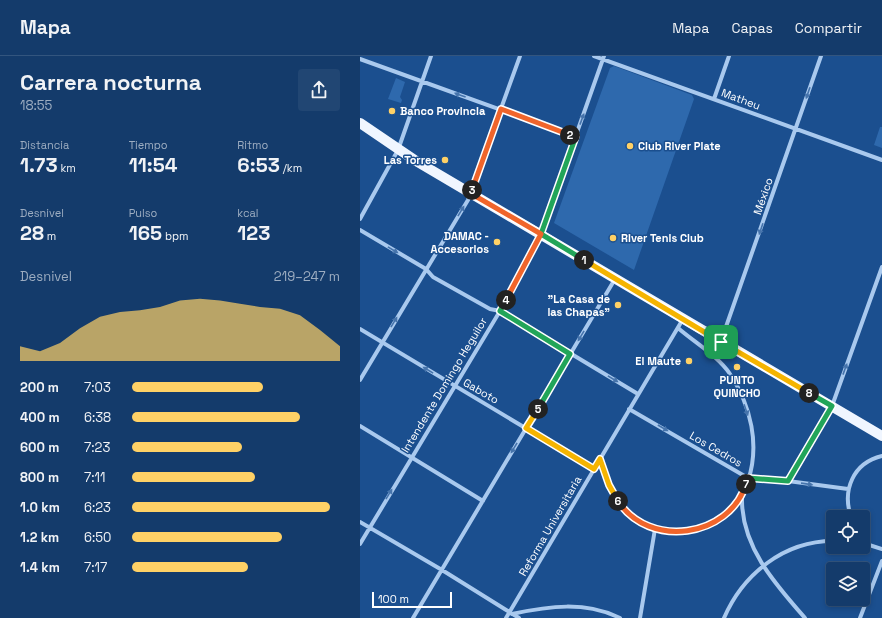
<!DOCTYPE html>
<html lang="es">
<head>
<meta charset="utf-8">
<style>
	body { margin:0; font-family:"Space Grotesk",sans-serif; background:#214673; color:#f1f3f6; height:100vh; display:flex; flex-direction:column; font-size:15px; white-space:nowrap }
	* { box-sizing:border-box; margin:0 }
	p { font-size:13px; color:#9dadc1 }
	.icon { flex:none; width:22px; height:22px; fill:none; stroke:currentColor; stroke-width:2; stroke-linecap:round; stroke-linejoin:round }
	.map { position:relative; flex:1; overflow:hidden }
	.sheet { display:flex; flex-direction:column; background:#143b6b; width:360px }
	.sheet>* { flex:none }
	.controls { position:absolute; left:466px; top:454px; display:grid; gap:8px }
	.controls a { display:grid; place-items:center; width:44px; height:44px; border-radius:4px; background:#143b6b; box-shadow:0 2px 6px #0003,0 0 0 1px #33557e; font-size:20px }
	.scale { position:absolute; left:12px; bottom:10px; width:80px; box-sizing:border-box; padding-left:4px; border:2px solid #fff; border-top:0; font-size:11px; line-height:14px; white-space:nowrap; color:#fff; -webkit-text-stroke:3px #1b4f8f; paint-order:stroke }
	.pin { position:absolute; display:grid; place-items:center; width:34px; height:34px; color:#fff; margin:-17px; border-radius:8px; box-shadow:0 2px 6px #0006 }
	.km { position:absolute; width:20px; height:20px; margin:-10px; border-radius:50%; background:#222; color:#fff; font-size:11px; line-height:20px; text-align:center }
	.round { display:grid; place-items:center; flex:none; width:42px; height:42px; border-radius:4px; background:#214673 }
	.overview { display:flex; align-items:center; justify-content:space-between; height:68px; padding:0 20px }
	h1 { font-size:22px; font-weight:700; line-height:30px }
	.stats { display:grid; grid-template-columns:repeat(3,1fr); gap:6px; height:68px; padding:4px 20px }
	.stats div { display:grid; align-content:center }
	.stats b { font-size:20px; font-weight:700 }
	.stats small { font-size:11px; font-weight:400 }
	.stats p { font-size:11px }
	.chart { height:112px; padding:8px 20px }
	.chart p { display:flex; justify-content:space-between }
	.chart svg { width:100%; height:72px; margin-top:4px; fill:#ffd166; opacity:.7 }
	ul { padding:0 20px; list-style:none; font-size:13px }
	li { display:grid; grid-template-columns:64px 48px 1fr; align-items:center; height:30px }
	li i { height:10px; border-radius:5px; background:#ffd166 }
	header { display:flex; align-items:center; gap:24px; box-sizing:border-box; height:56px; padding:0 20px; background:#143b6b; border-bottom:1px solid #33557e }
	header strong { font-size:19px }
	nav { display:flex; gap:22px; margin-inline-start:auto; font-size:14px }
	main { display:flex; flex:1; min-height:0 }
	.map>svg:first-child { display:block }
	.green { fill:#2e69ad }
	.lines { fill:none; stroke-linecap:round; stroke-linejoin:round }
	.minor { stroke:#a9c9ee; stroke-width:4 }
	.primary { stroke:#f0f6ff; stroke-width:10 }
	.oneway { fill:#4674ac }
	.split-1-casing { stroke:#fff; stroke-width:8 }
	.split-2-casing { stroke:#fff; stroke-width:8 }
	.split-3-casing { stroke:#fff; stroke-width:8 }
	.split-4-casing { stroke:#fff; stroke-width:8 }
	.split-5-casing { stroke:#fff; stroke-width:8 }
	.split-6-casing { stroke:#fff; stroke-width:8 }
	.split-7-casing { stroke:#fff; stroke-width:8 }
	.split-8-casing { stroke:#fff; stroke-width:8 }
	.split-9-casing { stroke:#fff; stroke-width:8 }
	.split-1 { stroke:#f5b400; stroke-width:5 }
	.split-2 { stroke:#22a559; stroke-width:5 }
	.split-3 { stroke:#f0652b; stroke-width:5 }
	.split-4 { stroke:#f0652b; stroke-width:5 }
	.split-5 { stroke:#22a559; stroke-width:5 }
	.split-6 { stroke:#f5b400; stroke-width:5 }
	.split-7 { stroke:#f0652b; stroke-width:5 }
	.split-8 { stroke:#22a559; stroke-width:5 }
	.split-9 { stroke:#f5b400; stroke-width:5 }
	.poi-dot { fill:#ffd166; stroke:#1b4f8f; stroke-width:1.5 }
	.labels { text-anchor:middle; stroke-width:3; stroke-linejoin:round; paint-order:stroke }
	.street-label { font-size:11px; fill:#fff; stroke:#1b4f8f }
	.poi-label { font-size:11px; font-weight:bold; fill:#fff; stroke:#1b4f8f; text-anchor:end }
</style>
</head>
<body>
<header>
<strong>Mapa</strong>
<nav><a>Mapa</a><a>Capas</a><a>Compartir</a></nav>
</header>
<main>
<section class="sheet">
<div class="overview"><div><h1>Carrera nocturna</h1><p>18:55</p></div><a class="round"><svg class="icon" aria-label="share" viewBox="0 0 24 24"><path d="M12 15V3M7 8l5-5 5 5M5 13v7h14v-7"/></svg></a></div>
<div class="stats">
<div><p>Distancia</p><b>1.73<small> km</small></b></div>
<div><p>Tiempo</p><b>11:54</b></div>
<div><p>Ritmo</p><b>6:53<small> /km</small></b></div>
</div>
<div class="stats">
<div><p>Desnivel</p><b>28<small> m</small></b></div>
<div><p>Pulso</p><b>165<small> bpm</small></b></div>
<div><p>kcal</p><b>123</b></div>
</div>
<div class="chart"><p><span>Desnivel</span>219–247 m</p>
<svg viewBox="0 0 160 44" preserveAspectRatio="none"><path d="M0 44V35L10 38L20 33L30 24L40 17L50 14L60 13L70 11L80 7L90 6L100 7L110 9L120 11L130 12L140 16L150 25L160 35V44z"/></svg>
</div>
<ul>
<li><b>200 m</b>7:03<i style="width:63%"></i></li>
<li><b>400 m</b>6:38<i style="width:81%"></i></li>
<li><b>600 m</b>7:23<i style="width:53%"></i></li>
<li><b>800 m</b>7:11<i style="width:59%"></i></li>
<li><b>1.0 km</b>6:23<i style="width:95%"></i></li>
<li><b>1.2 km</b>6:50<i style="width:72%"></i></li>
<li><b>1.4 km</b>7:17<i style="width:56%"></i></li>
</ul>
</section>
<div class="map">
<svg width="522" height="562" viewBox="0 0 522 562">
	<rect width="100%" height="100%" fill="#1b4f8f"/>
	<path class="green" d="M254,10L332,39L334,43L274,214L194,167L250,12Z
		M36,22L45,26L40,41L42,44L41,47L28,43Z
		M520,71H522V92L514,89Z"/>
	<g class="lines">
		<path class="minor" d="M234,0L522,104
			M0,3L216,81
			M354,43L369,0
			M0,163L38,94L71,0
			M0,174L66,213L73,221L130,253L140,255L278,338
			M0,273L234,413
			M361,285L461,0
			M0,324L108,144L160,0
			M269,353L388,422L428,425L488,433
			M0,370L123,445
			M240,403C245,424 255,449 273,462C307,487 358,475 381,442C385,438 386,431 388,425C400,389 391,350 370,318C358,300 334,286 318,272
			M428,425L472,350L522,211
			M382,442C381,490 415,528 445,562
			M491,461C482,434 493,407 522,400
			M0,466L82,514L159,562
			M503,487L522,493
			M0,488L140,255L181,178L244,0
			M152,558C189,550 225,545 260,562
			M53,562L255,223
			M146,562L323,263
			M280,562L295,473
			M364,562C383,518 424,485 473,485
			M500,562L522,505"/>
		<path class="primary" d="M0,67L56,105L522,380"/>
	</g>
	<defs><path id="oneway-solid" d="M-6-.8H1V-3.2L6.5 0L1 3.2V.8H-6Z"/></defs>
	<g class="oneway">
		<use href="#oneway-solid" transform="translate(448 37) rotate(109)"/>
		<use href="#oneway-solid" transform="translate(100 39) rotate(-160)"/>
		<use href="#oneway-solid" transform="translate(222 63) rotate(-70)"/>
		<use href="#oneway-solid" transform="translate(101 155) rotate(-59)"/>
		<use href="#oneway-solid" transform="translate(401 173) rotate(109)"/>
		<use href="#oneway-solid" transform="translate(33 194) rotate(31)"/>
		<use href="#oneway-solid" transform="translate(34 266) rotate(-59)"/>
		<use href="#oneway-solid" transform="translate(221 280) rotate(121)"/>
		<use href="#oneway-solid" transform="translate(485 313) rotate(-70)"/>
		<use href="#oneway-solid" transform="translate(68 314) rotate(-149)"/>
		<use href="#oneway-solid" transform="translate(253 323) rotate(31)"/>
		<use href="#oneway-solid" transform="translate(386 354) rotate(71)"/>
		<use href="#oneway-solid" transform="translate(303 372) rotate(30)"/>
		<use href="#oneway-solid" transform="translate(154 392) rotate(121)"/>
		<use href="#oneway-solid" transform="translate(447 428) rotate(8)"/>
		<use href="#oneway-solid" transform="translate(29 438) rotate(-59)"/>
	</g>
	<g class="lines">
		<g class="split-1-casing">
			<path id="split-1" d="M224,204L361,286"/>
		</g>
		<g class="split-2-casing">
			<path id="split-2" d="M210,79L216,80L181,178L224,204"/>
		</g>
		<g class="split-3-casing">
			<path id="split-3" d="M112,134L141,53L210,79"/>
		</g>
		<g class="split-4-casing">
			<path id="split-4" d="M112,134L110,137L181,178L146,244"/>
		</g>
		<g class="split-5-casing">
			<path id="split-5" d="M146,244L140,255L210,298L178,353"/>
		</g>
		<g class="split-6-casing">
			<path id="split-6" d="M178,353L166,372L234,413L240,403L249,429L258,445"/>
		</g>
		<g class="split-7-casing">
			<path id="split-7" d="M258,445C289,493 369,482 386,428"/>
		</g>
		<g class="split-8-casing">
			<path id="split-8" d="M386,428L388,422L428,425L472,350L449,337"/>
		</g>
		<g class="split-9-casing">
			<path id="split-9" d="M361,286L449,337"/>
		</g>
		<use href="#split-1" class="split-1"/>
		<use href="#split-2" class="split-2"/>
		<use href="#split-3" class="split-3"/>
		<use href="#split-4" class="split-4"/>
		<use href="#split-5" class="split-5"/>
		<use href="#split-6" class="split-6"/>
		<use href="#split-7" class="split-7"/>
		<use href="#split-8" class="split-8"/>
		<use href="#split-9" class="split-9"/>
	</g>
	<g class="poi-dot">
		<circle cx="32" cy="55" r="4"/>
		<circle cx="270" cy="90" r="4"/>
		<circle cx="85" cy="104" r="4"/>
		<circle cx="253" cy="182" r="4"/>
		<circle cx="137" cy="186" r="4"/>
		<circle cx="258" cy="249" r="4"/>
		<circle cx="329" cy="305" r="4"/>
		<circle cx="377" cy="311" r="4"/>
	</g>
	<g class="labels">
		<g class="street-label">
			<text transform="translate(381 43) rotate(20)" y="4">Matheu</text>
			<text transform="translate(403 140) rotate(-71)" y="4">México</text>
			<text transform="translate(84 329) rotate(-59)" y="4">Intendente Domingo Heguilor</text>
			<text transform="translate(121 335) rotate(30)" y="4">Gaboto</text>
			<text transform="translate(356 393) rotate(30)" y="4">Los Cedros</text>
			<text transform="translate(190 470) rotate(-60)" y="4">Reforma Universitaria</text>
		</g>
		<g class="poi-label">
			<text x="40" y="59" text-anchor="start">Banco Provincia</text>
			<text x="278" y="94" text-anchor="start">Club River Plate</text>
			<text x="77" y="108">Las Torres</text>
			<text x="129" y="184">DAMAC -<tspan x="129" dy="13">Accesorios</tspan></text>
			<text x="261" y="186" text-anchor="start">River Tenis Club</text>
			<text x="250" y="247">"La Casa de<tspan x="250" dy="13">las Chapas"</tspan></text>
			<text x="321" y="309">El Maute</text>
			<text x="377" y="328" text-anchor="middle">PUNTO<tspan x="377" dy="13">QUINCHO</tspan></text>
		</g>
	</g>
</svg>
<div class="controls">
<a><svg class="icon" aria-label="locate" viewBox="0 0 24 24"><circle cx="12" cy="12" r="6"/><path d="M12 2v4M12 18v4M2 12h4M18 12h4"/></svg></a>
<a><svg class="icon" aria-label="layers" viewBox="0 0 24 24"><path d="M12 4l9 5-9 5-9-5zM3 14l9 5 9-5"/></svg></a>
</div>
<div class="scale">100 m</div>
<div class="pin" style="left:361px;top:286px;background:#1e9e55"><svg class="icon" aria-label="arrive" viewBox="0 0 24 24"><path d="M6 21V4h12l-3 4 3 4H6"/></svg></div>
<b class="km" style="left:224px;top:204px">1</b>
<b class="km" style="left:210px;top:79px">2</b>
<b class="km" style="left:112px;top:134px">3</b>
<b class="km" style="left:146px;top:244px">4</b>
<b class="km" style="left:178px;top:353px">5</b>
<b class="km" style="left:258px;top:445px">6</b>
<b class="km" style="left:386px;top:428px">7</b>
<b class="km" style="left:449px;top:337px">8</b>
</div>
</main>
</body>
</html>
